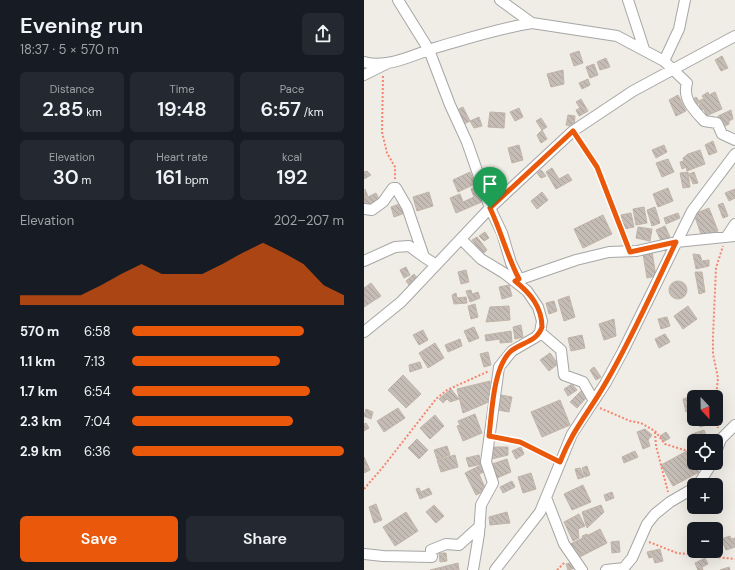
<!DOCTYPE html>
<html lang="en">
<head>
<meta charset="utf-8">
<style>
	body { margin:0; font-family:"DM Sans",sans-serif; background:#242831; color:#f1f3f6; height:100vh; display:flex; flex-direction:column; font-size:15px; white-space:nowrap }
	* { box-sizing:border-box; margin:0 }
	p { font-size:13px; color:#9ea1a6 }
	.icon { flex:none; width:22px; height:22px; fill:none; stroke:currentColor; stroke-width:2; stroke-linecap:round; stroke-linejoin:round }
	.map { position:relative; flex:1; overflow:hidden }
	.sheet { display:flex; flex-direction:column; background:#171b24; width:364px }
	.sheet>* { flex:none }
	.needle { width:26px; rotate:158deg }
	.buttons { position:absolute; left:323px; top:390px; display:grid; gap:8px }
	.buttons a { display:grid; place-items:center; width:36px; height:36px; border-radius:6px; background:#171b24; box-shadow:0 4px 16px #0002; font-size:20px }
	.pin { position:absolute; display:grid; place-items:center; width:34px; height:34px; color:#fff; margin:-41px -17px; border-radius:50% 50% 50% 0; rotate:-45deg; box-shadow:0 0 4px #0007 }
	.pin .icon { rotate:45deg }
	.round { display:grid; place-items:center; flex:none; width:42px; height:42px; border-radius:6px; background:#242831 }
	.head { display:flex; align-items:center; justify-content:space-between; height:68px; padding:0 20px }
	h1 { font-size:22px; font-weight:600; line-height:30px }
	.figures { display:grid; grid-template-columns:repeat(3,1fr); gap:6px; height:68px; padding:4px 20px }
	.figures div { display:grid; align-content:center; border-radius:6px; background:#242831; text-align:center }
	.figures b { font-size:20px; font-weight:600 }
	.figures small { font-size:11px; font-weight:400 }
	.figures p { font-size:11px }
	.chart { height:112px; padding:8px 20px }
	.chart p { display:flex; justify-content:space-between }
	.chart svg { width:100%; height:72px; margin-top:4px; fill:#ea580c; opacity:.7 }
	.cta { display:flex; gap:8px; margin-top:auto; padding:8px 20px }
	.cta a { flex:1; height:46px; border-radius:6px; background:#ea580c; color:#fff; font-size:16px; font-weight:600; line-height:46px; text-align:center }
	.cta a+a { background:#242831; color:#f1f3f6 }
	ul { padding:0 20px; list-style:none; font-size:13px }
	li { display:grid; grid-template-columns:64px 48px 1fr; align-items:center; height:30px }
	li i { height:10px; border-radius:5px; background:#ea580c }
	main { display:flex; flex:1; min-height:0 }
	.map>svg:first-child { display:block }
	.building { fill:url(#building-back-hatch); stroke:#c1b4a8 }
	.lines { fill:none; stroke-linecap:round; stroke-linejoin:round }
	.minor-casing { stroke:#a6a6a6; stroke-width:12 }
	.path { stroke:#f68570; stroke-width:2; stroke-dasharray:2 2; stroke-linecap:butt }
	.minor { stroke:#fff; stroke-width:10 }
	.route-casing { stroke:#fff; stroke-width:8 }
	.route { stroke:#ea580c; stroke-width:5 }
</style>
</head>
<body>
<main>
<section class="sheet">
<div class="head"><div><h1>Evening run</h1><p>18:37 · 5 × 570 m</p></div><a class="round"><svg class="icon" aria-label="share" viewBox="0 0 24 24"><path d="M12 15V3M7 8l5-5 5 5M5 13v7h14v-7"/></svg></a></div>
<div class="figures">
<div><p>Distance</p><b>2.85<small> km</small></b></div>
<div><p>Time</p><b>19:48</b></div>
<div><p>Pace</p><b>6:57<small> /km</small></b></div>
</div>
<div class="figures">
<div><p>Elevation</p><b>30<small> m</small></b></div>
<div><p>Heart rate</p><b>161<small> bpm</small></b></div>
<div><p>kcal</p><b>192</b></div>
</div>
<div class="chart"><p><span>Elevation</span>202–207 m</p>
<svg viewBox="0 0 160 44" preserveAspectRatio="none"><path d="M0 44V38L10 38L20 38L30 38L40 32L50 25L60 19L70 25L80 25L90 25L100 19L110 12L120 6L130 12L140 19L150 32L160 38V44z"/></svg>
</div>
<ul>
<li><b>570 m</b>6:58<i style="width:81%"></i></li>
<li><b>1.1 km</b>7:13<i style="width:70%"></i></li>
<li><b>1.7 km</b>6:54<i style="width:84%"></i></li>
<li><b>2.3 km</b>7:04<i style="width:76%"></i></li>
<li><b>2.9 km</b>6:36<i style="width:100%"></i></li>
</ul>
<div class="cta"><a>Save</a><a>Share</a></div>
</section>
<div class="map">
<svg width="371" height="570" viewBox="0 0 371 570">
	<defs>
		<pattern id="building-back-hatch" width="6" height="6" patternUnits="userSpaceOnUse"><rect width="6" height="6" fill="#c4bcb5"/><path d="M-1 5l2 2M0 0l6 6M5-1l2 2" fill="none" stroke="#a8a19b"/></pattern>
	</defs>
	<rect width="100%" height="100%" fill="#efede5"/>
	<path class="building" d="M215,51L219,63L210,66L206,54Z
		M358,56L364,68L357,71L351,60Z
		M242,58L246,67L236,70L233,62Z
		M230,64L234,75L226,78L222,67Z
		M199,70L200,84L187,87L183,74Z
		M224,79L226,85L218,89L215,83Z
		M344,92L345,95L351,92L358,109L342,116L340,109L337,110L335,104H337L336,100L340,99L338,96Z
		M314,95L322,111L312,116L305,100Z
		M332,97L336,102L332,105L328,100Z
		M217,99L224,111L215,116L212,110L216,108L212,102Z
		M99,107L106,121L100,124L93,110Z
		M155,108L159,117L151,121L146,112Z
		M367,110L369,119L365,121V124L359,127L354,116Z
		M126,112L141,113L140,128L124,127Z
		M204,115L211,116L210,126L202,125Z
		M115,117L118,126L110,128L106,121Z
		M177,118L183,127L178,130L172,121Z
		M178,130L183,139L177,143L173,135Z
		M349,141L353,152L345,155L341,145Z
		M155,145L159,160L148,163L144,148Z
		M300,145L303,152L292,158L288,150Z
		M336,150L341,164L323,171L322,167L318,169L316,162L320,161L319,158L324,154Z
		M304,159L310,172L298,177L292,163Z
		M188,168L195,179L204,174L208,180L192,189L182,172Z
		M177,170L182,176L177,178L173,173Z
		M3,171L7,175L0,179V172Z
		M106,172L111,184L94,192L89,180Z
		M324,172L326,187L319,188L316,173Z
		M330,172L334,183L329,184L325,174Z
		M140,177L141,184L129,187L127,180Z
		M114,186L120,201L92,213L86,198L96,194L99,202L110,197L107,189Z
		M304,188L309,201L294,207L289,194Z
		M1,189L4,197L12,193L16,201L0,208Z
		M371,189V198L365,201L361,193Z
		M65,192L69,206L53,211L49,197Z
		M178,192L184,200L173,209L167,201Z
		M38,203L41,213L30,217L27,207Z
		M359,203L364,216L359,218L354,205Z
		M280,207L283,223L272,225L269,209Z
		M291,207L296,223L288,226L283,210Z
		M345,208L354,231L338,237L330,214Z
		M267,213L270,227L260,229L257,215Z
		M314,213L316,218L302,224L300,218Z
		M239,215L248,234L219,248L210,229Z
		M301,226L306,237L297,241L292,230Z
		M274,227L288,229L286,241L272,238Z
		M121,232L125,238L120,241L115,236Z
		M113,237L123,250L119,254L108,240Z
		M288,252L292,276L283,278L279,254Z
		M329,254L336,255L338,261L345,260V266L332,269Z
		M42,267L46,275L40,278L36,270Z
		M102,270L105,282L97,284L94,272Z
		M331,272H338L341,292L335,294Z
		M50,274L54,279L45,285L42,281Z
		M305 290a9 9 0 1 1 18 0a9 9 0 1 1-18 0Z
		M7,283L17,296L0,307V288Z
		M145,285L148,296L138,299L135,287Z
		M107,290L108,294L114,292L116,298L106,302L102,291Z
		M92,293L93,298L102,297L103,303L90,304L88,295Z
		M205,296L211,317L200,321L194,300Z
		M190,301L193,311L185,314L182,303Z
		M111,304L114,317L107,319L104,306Z
		M145,306L146,320L122,322L126,307Z
		M324,306L333,319L319,329L310,316Z
		M303,317L306,326L297,329L294,319Z
		M250,319L252,336L240,340L235,324Z
		M157,325L159,337L151,339L149,327Z
		M110,327L115,338L105,342L100,331Z
		M59,330L64,340L55,345L49,335Z
		M147,331L148,342L136,343V339L122,341L121,335Z
		M301,334L306,342L295,348L291,339Z
		M218,335L221,348L207,351L204,338Z
		M96,339L98,346L84,352L81,345Z
		M71,343L80,358L64,368L55,353Z
		M124,352L127,365L120,367L116,354Z
		M186,353L194,364L185,371L176,360Z
		M56,362L58,368L46,372L45,365Z
		M230,367L237,377L232,380L226,370Z
		M39,375L57,394L42,408L24,390Z
		M126,381L127,401L99,413L93,389Z
		M208,384L213,390L204,396L200,389Z
		M87,389L95,399L86,402L83,399L79,403L75,399Z
		M217,391L223,397L213,408L206,402Z
		M137,395L148,397L145,412L134,410Z
		M325,397L329,411L322,412L319,399Z
		M196,400L206,425L178,437L167,412Z
		M34,408L41,418L20,432L13,421Z
		M2,409L9,412L7,419L0,416Z
		M111,414L118,433L99,441L93,426L96,425L94,421Z
		M71,415L80,426L66,439L56,428Z
		M338,419H344L346,424L336,427L333,421Z
		M2,423L5,428L0,431V424Z
		M281,429L288,435L284,440L286,446L279,449L273,432Z
		M340,430L344,441H330L328,434Z
		M302,432L306,438L299,442L296,436Z
		M53,439L64,450L55,459L44,448Z
		M83,446L86,455L73,459L70,450Z
		M129,447H144V455L128,459Z
		M157,447L160,454L152,459L148,451Z
		M271,451L274,457L260,463L258,457Z
		M323,451L335,472L309,486L297,465Z
		M91,455L94,467L77,472L73,460Z
		M115,455L117,464L105,467L102,458Z
		M0,457L6,470L0,473Z
		M143,459L147,472L133,478L128,464Z
		M117,465L120,472L115,474L122,490L112,495L101,473Z
		M223,466L226,475L221,477L218,468Z
		M216,468L220,477L214,479L211,469Z
		M167,473L172,489L159,493L154,477Z
		M148,481L151,487L139,493L136,487Z
		M219,485L227,502L208,510L200,494Z
		M55,488L57,492L65,488L68,494L56,499L52,489Z
		M248,492L250,498L242,501L240,495Z
		M12,504L18,520L10,523L5,507Z
		M70,505L80,516L72,523L62,512Z
		M237,505L240,512L223,528L218,512Z
		M42,512L54,531L31,546L19,527Z
		M143,512L146,523L126,525L125,517Z
		M215,514L221,526L214,529L215,538L209,541L200,522Z
		M236,529L243,543L214,558L207,544Z
		M223,534L224,536L229,534L231,537L235,535L238,545L211,556L206,544L219,539L218,536Z
		M366,536L367,539L371,538V547L362,550L357,539Z
		M255,541L256,552L248,553L247,542Z
		M296,549L299,561L291,563L289,557L285,558L283,552Z
		M75,553H82L83,561L76,562Z
		M341,558L344,564L338,567L339,570H334L331,563Z
		M210,562L212,568L204,570L202,564Z
		M94,563L95,570H66Z
		M365,567L366,570H356Z"/>
	<g class="lines">
		<g class="minor-casing">
			<path id="minor" d="M34,0L65,50L86,105L103,142L126,208L138,233L147,263L155,279
				M136,0L168,23L253,36L300,61L323,83C318,99 330,110 340,121L353,123L358,134L371,140
				M264,0L280,49
				M300,61L315,29L321,0
				M0,62C25,69 50,54 74,47C105,38 136,28 168,23
				M0,75L22,64
				M0,209L8,210L19,202L29,188H32L43,207L60,257L71,264
				M363,236L371,224
				M97,239L117,259L140,273L163,291L174,307L178,321L176,332L172,337L148,351L135,367L122,462L129,483L117,505L115,534L109,570
				M0,261L31,247L45,246L60,257
				M151,281L212,260L245,252L273,251L312,242L371,236
				M0,332L37,302L126,208L209,131L269,91L371,36
				M176,332L197,350L200,375L219,382L230,401
				M352,452L357,439L371,425
				M334,485L348,463
				M183,500L200,544L218,570
				M0,554L19,556L68,557L67,550L82,544L95,545L116,526
				M131,570L176,512L208,434L241,384L259,351L328,211L371,154
				M242,570L260,568
				M258,570L268,558L283,524L291,514L306,502L330,488"/>
		</g>
		<path class="path" d="M19,76L18,132L23,153L31,167V179
			M215,138L233,167L263,243
			M352,397L354,378L349,354V336L352,268L359,246
			M236,408L266,421L277,423L291,431L301,444L330,453
			M352,419L354,428
			M291,432L292,446L304,492
			M134,437L156,443L188,458
			M0,489L19,467L72,399L83,390L125,371
			M285,542L313,553L371,559
			M193,570L201,562"/>
		<use href="#minor" class="minor"/>
	</g>
	<g class="lines">
		<g class="route-casing">
			<path id="route" d="M209,131L233,167L266,252L312,242C289,290 268,338 241,384C225,412 208,431 196,462L156,442L125,436C128,412 129,367 147,351C158,342 173,342 178,327C178,307 166,293 151,281L155,279C143,256 137,231 126,208Z"/>
		</g>
		<use href="#route" class="route"/>
	</g>
</svg>
<div class="buttons">
<a><svg class="needle" viewBox="-14 -14 28 28"><path d="M0-13l5 13h-10z" fill="#e53935"/><path d="M0 13l5-13h-10z" fill="#9ea1a6"/></svg></a>
<a><svg class="icon" aria-label="locate" viewBox="0 0 24 24"><circle cx="12" cy="12" r="6"/><path d="M12 2v4M12 18v4M2 12h4M18 12h4"/></svg></a>
<a>+</a>
<a>−</a>
</div>
<div class="pin" style="left:126px;top:208px;background:#1e9e55"><svg class="icon" aria-label="arrive" viewBox="0 0 24 24"><path d="M6 21V4h12l-3 4 3 4H6"/></svg></div>
</div>
</main>
</body>
</html>
